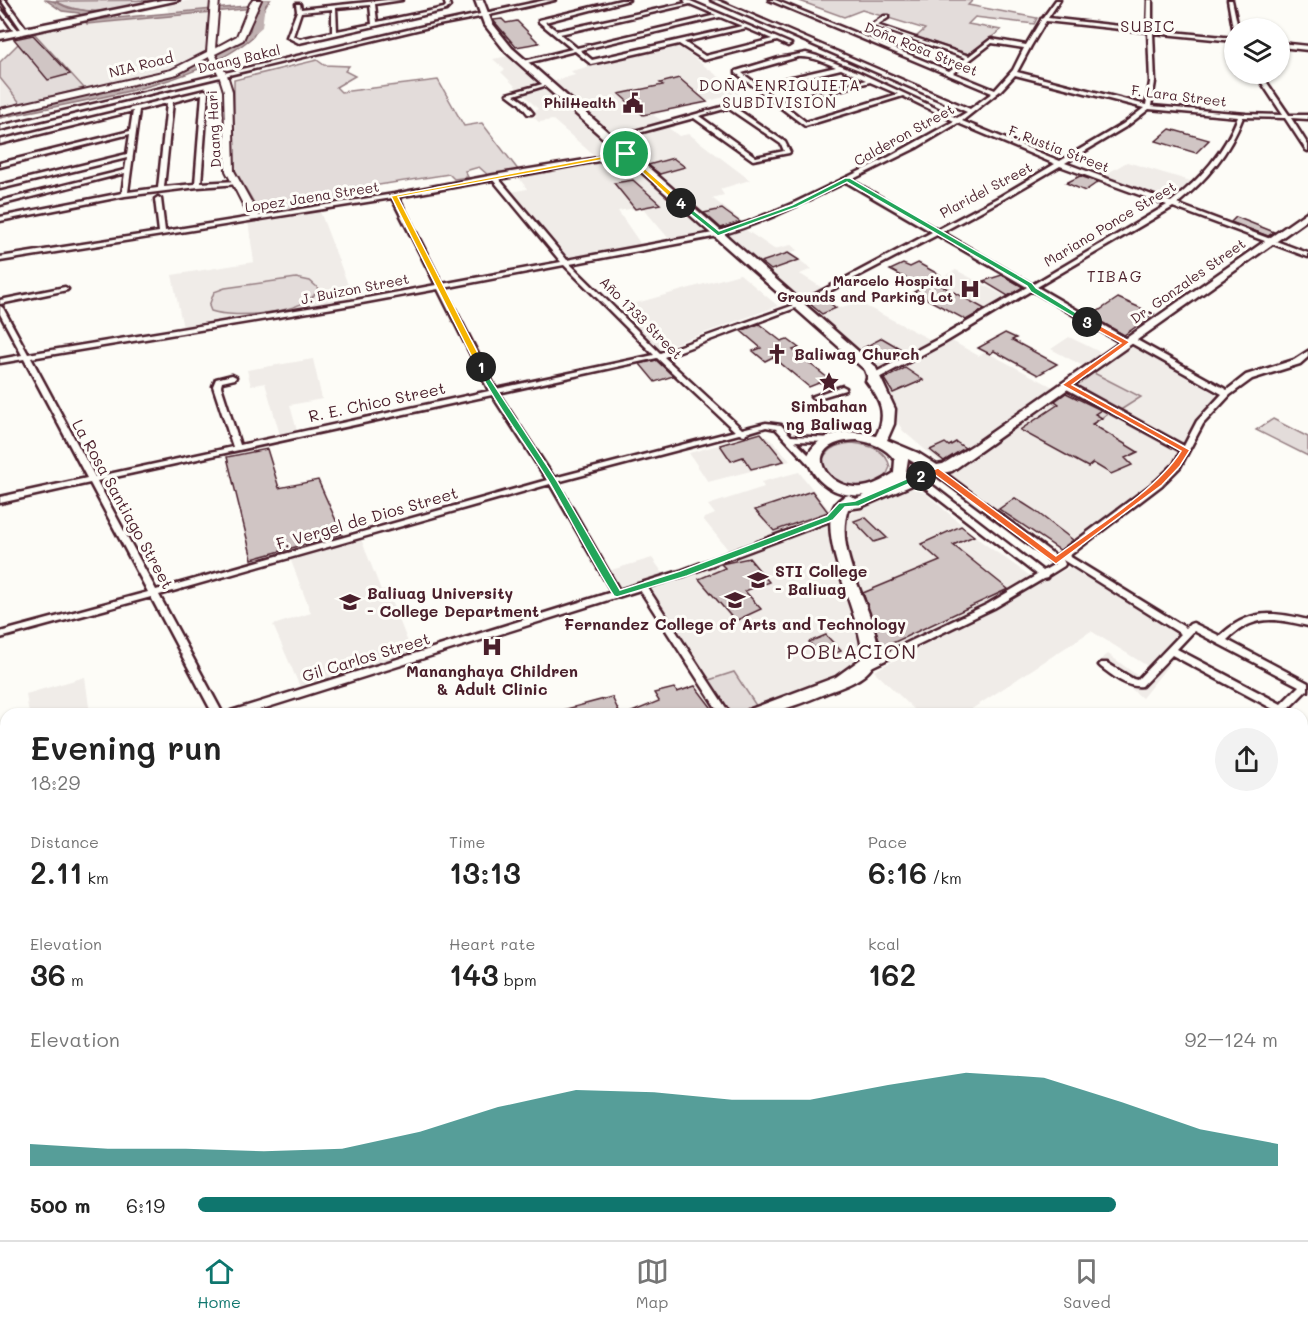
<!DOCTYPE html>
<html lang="en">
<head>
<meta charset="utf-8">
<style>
	body { margin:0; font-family:Mali,sans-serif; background:#f2f2f2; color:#222; height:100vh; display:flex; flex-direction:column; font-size:22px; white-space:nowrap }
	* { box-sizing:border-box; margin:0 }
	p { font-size:20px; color:#767676 }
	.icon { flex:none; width:33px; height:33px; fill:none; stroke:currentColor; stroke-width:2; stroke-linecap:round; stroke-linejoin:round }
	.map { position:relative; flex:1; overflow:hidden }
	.details { position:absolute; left:0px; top:708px; width:1308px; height:532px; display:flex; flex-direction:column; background:#fff; border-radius:18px 18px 0 0; box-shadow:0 2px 4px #0004 }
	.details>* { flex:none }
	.fabs { position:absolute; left:1224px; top:18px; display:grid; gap:12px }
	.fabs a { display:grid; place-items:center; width:66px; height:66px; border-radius:50%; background:#fff; box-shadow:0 2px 4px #0004; font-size:30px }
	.pin { position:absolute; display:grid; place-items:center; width:51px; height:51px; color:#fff; margin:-26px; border:3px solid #fff; border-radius:50%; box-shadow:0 2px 6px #0007 }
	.km { position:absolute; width:30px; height:30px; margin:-15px; border-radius:50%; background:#222; color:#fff; font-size:16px; line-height:30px; text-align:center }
	.round { display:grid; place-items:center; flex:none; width:63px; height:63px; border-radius:32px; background:#f2f2f2 }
	.headline { display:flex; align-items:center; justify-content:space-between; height:102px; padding:0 30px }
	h1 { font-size:33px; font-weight:600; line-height:45px }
	.metrics { display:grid; grid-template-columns:repeat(3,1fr); gap:9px; height:102px; padding:6px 30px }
	.metrics div { display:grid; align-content:center }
	.metrics b { font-size:30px; font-weight:600 }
	.metrics small { font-size:16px; font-weight:400 }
	.metrics p { font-size:16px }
	.chart { height:168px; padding:12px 30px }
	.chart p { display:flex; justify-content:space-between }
	.chart svg { width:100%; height:108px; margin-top:6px; fill:#0f766e; opacity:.7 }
	ul { padding:0 30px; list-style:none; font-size:20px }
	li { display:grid; grid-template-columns:96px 72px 1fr; align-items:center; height:45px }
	li i { height:15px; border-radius:8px; background:#0f766e }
	.dock { display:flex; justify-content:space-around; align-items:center; height:84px; border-top:2px solid #e0e0e0; background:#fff; font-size:16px; color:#767676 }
	.dock a { display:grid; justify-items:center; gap:3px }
	.dock .active { color:#0f766e }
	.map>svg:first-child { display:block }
	.built { fill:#f0ece8 }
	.green { fill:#e3dcda; stroke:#967e82; stroke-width:1.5 }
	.water { fill:#c0b1b1; stroke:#91777b; stroke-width:1.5 }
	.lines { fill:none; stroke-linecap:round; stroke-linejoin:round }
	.canal { fill:#c0b1b1; fill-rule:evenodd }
	.building { fill:#d0c5c4; stroke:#4a1f2b; stroke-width:1.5 }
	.street-casing { stroke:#4a1f2b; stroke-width:5 }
	.secondary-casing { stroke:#4a1f2b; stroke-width:4 }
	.primary-casing { stroke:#4a1f2b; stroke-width:5 }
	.highway-casing { stroke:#4a1f2b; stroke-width:5 }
	.street { fill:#fdfcf7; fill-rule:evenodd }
	.secondary { fill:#fdfcf7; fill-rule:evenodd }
	.primary { fill:#fdfcf7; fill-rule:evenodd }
	.highway { fill:#fdfcf7; fill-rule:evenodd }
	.split-1 { fill:#f5b400; stroke:#fff; stroke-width:1.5 }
	.split-2 { fill:#22a559; stroke:#fff; stroke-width:1.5 }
	.split-3 { fill:#f0652b; stroke:#fff; stroke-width:1.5 }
	.split-4 { fill:#22a559; stroke:#fff; stroke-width:1.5 }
	.split-5 { fill:#f5b400; stroke:#fff; stroke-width:1.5 }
	.labels { text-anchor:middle; stroke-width:6; stroke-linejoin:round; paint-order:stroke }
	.far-street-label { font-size:14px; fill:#4a1f2b; stroke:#fdfcf7 }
	.far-poi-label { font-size:14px; font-weight:bold; fill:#4a1f2b; stroke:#fdfcf7; text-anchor:end }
	.far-neighbourhood-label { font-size:15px; letter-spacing:1.5px; fill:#4a1f2b; stroke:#fdfcf7 }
	.far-quarter-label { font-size:16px; letter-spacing:1.5px; fill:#4a1f2b; stroke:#fdfcf7 }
	.poi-label { font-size:16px; font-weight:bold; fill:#4a1f2b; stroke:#fdfcf7; text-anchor:start }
	.street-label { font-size:16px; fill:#4a1f2b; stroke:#fdfcf7 }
	.quarter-label { font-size:20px; letter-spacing:1.5px; fill:#4a1f2b; stroke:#fdfcf7 }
</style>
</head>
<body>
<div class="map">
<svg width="1308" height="1240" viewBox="0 0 1308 1240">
	<rect width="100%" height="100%" fill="#fdfcf7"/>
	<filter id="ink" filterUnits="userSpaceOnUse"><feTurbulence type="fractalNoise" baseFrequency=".0167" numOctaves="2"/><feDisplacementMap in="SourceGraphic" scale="12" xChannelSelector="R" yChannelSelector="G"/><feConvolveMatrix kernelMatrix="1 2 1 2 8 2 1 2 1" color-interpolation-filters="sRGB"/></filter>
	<g filter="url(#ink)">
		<path class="built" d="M191,0H209L208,9L168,12L167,5Z
			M208,13L205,51L168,68L84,88L33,32L84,22Z
			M677,45L740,93L653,115L663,121L612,136L551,82L575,75L571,71Z
			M509,56L542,86L617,154L597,158L553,120L539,122L533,117L537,116L534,112L538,109L501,72L505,70L493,59Z
			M0,78L21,104L0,109Z
			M666,126L679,136L689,134L750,180L720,189L724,195L712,198L744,223L719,232L615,139Z
			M621,157L706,232L670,240L642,207L618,211L642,246L567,259L511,192L527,189L517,175Z
			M1127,162L1197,183L1171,202L1101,177Z
			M319,209L353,298L183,328L172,275L254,262L248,221Z
			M743,228L774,249L791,245L798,250L789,253L812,269L800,274L824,289L802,300L724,234Z
			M956,270L1007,297L986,310L934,281Z
			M740,274L778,306L658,350L615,309Z
			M825,298L839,308L858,302L933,341L877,371L805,306Z
			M1069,337L1102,353L1083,366L1051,349Z
			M952,341L979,356L986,352L1053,387L1021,413L943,465L903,431L897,421L895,406L879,381Z
			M1130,345L1221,397L1174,464L1152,487L1062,553L943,473L1020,425L1051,402L1093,424L1115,408L1141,397L1092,372Z
			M313,359L322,399L290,405L297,431L280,435L265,383L251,386L247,370Z
			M762,433L776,444L790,461L708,482L689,453Z
			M799,472L831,512L829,515L730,552L703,519L715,514L708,505L764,487L761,482Z
			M910,488L925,493L982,542L1036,580L990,604L882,650L852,568L843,517Z
			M831,522L862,647L857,662L838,675L757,707L734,672L706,681L648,589Z
			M361,539L381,590L387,589L413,655L300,687L273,625L311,613L290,558Z
			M652,558L665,576L621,592L608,571Z
			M1076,564L1194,633L1142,698L1099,661L1108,654L1139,677L1149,667L1091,631L964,714H919L874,671Z
			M85,677L90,714H29L26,694Z"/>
		<path class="green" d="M161,0C125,8 89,20 55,1Z
			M797,0H973L968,5L1037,18L1034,24L975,17L968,24L1001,30L969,54L916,37L925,29L862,10L844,17Z
			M33,32L84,88L21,104L0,78V62L23,39L22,35Z
			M317,60L324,65L349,66L345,71L355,76L336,87L341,92L438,80L464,126L482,123L519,171L489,176L479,167L465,171L468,177L454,179L449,174L340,191L344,202L261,215L234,168V80Z
			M296,278L310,281L318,288C312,314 233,319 211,311L209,306L214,292L225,288Z
			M1092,372L1141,397L1119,411L1115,408L1093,424L1051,402Z
			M1273,419L1308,437V456L1256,430Z
			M852,443C869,445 886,449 890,467L885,478C865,491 830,489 822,463C825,448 838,444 852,443Z
			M734,672L757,707L738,714H728L706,681Z
			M1302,988L1308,991V1217L1302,1216Z
			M6,1027V1234L83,1235L82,1240H0V1029Z
			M138,1235H326L321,1240H148Z
			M984,1235V1234L1175,1235L1172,1236L1175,1240H985Z"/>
		<path class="water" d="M46,0C56,0 59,5 69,8C77,10 86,9 94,13V20L246,6L256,4L259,0H270C258,11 262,31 249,40C186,90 78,100 0,118V113L158,77L243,38L250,31L254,8L87,24L79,13L62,11Z"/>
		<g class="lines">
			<path class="canal" d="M262,0H269L265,4L262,27L247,40H243V38L256,26L259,4Z"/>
		</g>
		<path class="building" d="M502,19L506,23L517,21L539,43L516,47L493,20Z
			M33,35L70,74L48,80L14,39Z
			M679,78L707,102L643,115L619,94L663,85L660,83Z
			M1170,129L1209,140L1196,153L1156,141Z
			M673,158L685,167L660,174L648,165Z
			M1080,176L1098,182L1085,191L1066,183Z
			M633,180L660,204L635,209L614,183Z
			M722,209L726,212L740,222L721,228L704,213Z
			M1236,217L1274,232L1268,236L1231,222Z
			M788,253L799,260L771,270L761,262Z
			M918,263L940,275L931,280L985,309L966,320L914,292L923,287L890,270L903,264L910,267Z
			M1002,275L1023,287L1008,296L983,281Z
			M822,297L836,308L822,314L810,304Z
			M1118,298L1154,314L1124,335L1091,316Z
			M759,324L781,341L787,339L799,348L793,350L829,379L809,387L773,357L765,361L753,351L761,348L741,331Z
			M1005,333L1016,338L1012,340L1057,364L1038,375L994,351L990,354L978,348Z
			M882,338L901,349L882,359L863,348Z
			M656,360L673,376L655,382L640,364Z
			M905,368L923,380L893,393L884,379Z
			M1066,393L1101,410L1095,414L1102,418L1092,424L1138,452L1125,458L1132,465L1111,474L1093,463L1088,467L1020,430L1059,404L1055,401Z
			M761,433L784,461L751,469L743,457L731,461L720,445Z
			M956,442L965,448L944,461L930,450L945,443L949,446Z
			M267,449L279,488L318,480L342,534L252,559L227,457Z
			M812,491L828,512L774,531L755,510Z
			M1015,498L1034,510L1073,540L1060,550L999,509Z
			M865,517L887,538L874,542L854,521Z
			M961,526L974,536L953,545L1008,589L882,648L863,593L940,561L921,544Z
			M749,558L769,582L745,591L761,609L735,621L699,579L725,568L721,564Z
			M826,635L841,651L823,658L809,642Z
			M695,686L714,711L708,714H627L659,701L654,693L674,688L677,692Z
			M612,697L620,714H560L559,711Z"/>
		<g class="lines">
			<g class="street-casing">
				<path id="street" d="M1,0H5L28,31L27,32H23Z
					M387,0H402L375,4L377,22L444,8L446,6L444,0H448L450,6L446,10L299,43L287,37L297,11L296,4H300L301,9ZM370,5L372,24L337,31L336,8ZM332,9V32L300,39L293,36L301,12Z
					M546,0H555L485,16L433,26L0,130V126L433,24Z
					M621,0H629L545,22L557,31L686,3L684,0H688L791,44L788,46L777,41L704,60L679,44L591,64L575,51L523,64L520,62L572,49L539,22V20ZM690,4L716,15L577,48L560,34ZM720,17L742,26L592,60L580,50ZM746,28L772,39L705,56L684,42Z
					M711,0H717L970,109L992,93L769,0H775L949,71L966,58L871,25L884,16H888V18L877,25L969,56L991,39L1026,45L1041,20V19L1043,18L1056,0H1060L1048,18L1147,29L1148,0H1152V30L1234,38V41L1153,33L1155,82L1151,106L1246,114L1283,115L1256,74H1261L1289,115H1308V119L1291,118L1308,145V151L1306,150L1285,118L1243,117C1229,154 1206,180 1177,204L1308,253V257L1173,207L1037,287L1127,339L1133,338L1227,390L1246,375L1294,360L1308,351V357L1300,364L1252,379L1230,395L1203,424L1180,467L1162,485L1069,556L1186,628L1190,624L1193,623L1220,636C1248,609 1272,611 1308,620V626C1275,618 1253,614 1227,640L1308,683V691L1307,690L1283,714H1272L1275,710L1172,655L1142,686C1127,688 1113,676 1101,667L1099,665L1101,663H1107L1133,679L1137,680L1181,634L1063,560L1065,564L1064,566L1048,576L1047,578L1043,579L994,608L867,669H861L859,667L861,665L988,604L1037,575L914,480L913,478L914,476H920L1043,571L1055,564L932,472L931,470L932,468H938L1056,556L1156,481L1174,464L1181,451L1063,387V383H1069L1184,446L1197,421L1222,394L1129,342L1123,344L1032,290L944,343L873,381H867V377L938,339L1027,287L937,235L801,306L664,357L742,429L766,423L781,425L791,436L832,438L833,440L832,442H829L795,441L817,463L818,465L817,467H811L776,429L766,427L746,433L745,435L739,434L557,482L619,590L680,571L827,516L836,508H842L843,510L833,520L686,575L647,587L730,714H720L640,590L246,714H229L231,711L612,592L550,484L159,595L223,714H213L151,597L0,638V632L148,592L90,483L0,503V497L87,478L24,359L0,363V359L22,355L0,314V306L3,308L28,354L351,301L436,285L392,198L0,261V257L159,232L155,199L158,197L161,199L165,231L394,194L494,175L628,153V155L626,156L499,179L567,260L713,233L746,223L796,202L889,157L954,121L903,96L805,126L768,98L734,107L785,142L790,152L789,153L753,160L694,118L609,141L606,139L765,95L736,73V71L779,58L806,53L817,56L858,72L957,118L967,112ZM1046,21L1148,32L1150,82L1146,105L1017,72L1031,46ZM992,43L1024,48L1013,70L995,90L953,73ZM798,57C812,56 824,62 836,67L758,85L742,73ZM841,69L866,80L780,102L761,88ZM1015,75L1144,108L1123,124L1060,161L962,121L1000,91ZM870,82L898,94L806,122L783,104ZM728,108L781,144L784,151L756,157L699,116ZM1149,109L1238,117C1224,153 1201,178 1171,202L1065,163L1127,126ZM958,123L1055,164L1001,196L937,230L851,180L916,148ZM1060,166L1167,205L1032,285L942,232L1005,198ZM493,180L561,262L442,284L398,197ZM846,182L932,232L797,304L660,353L570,264L713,237C760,225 803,203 846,182ZM564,265L654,355L496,389L444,288ZM438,289L489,391L240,445L221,386L222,382L235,379L236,377L232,375L216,379L213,386L233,447L95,477L31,358L351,305ZM657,358L735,431L554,478L498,393ZM492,395L547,480L156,590L97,481ZM1194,631L1299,686L1281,704L1177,649Z
					M1228,0H1232L1238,28H1233Z
					M0,8L19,31V33H15L0,12Z
					M1280,43L1308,46V50L1280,47Z
					M546,83L551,84L514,95L523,101L533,113L532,114H528L519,103L507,94Z
					M205,90L208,92L201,183L237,181L239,182V184L198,187L125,196L0,221V217L122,193L125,173L0,205V201L125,170L127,158L0,189V185L127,154L130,134L0,167V163L130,131L133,111L0,144V140ZM202,94L195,184L164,187L173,102ZM167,103L158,188L128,192L139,110Z
					M65,287L68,289L67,290L0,304V300Z
					M842,386L846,388L845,390L815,399L811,397Z
					M6,781V789L0,790V782Z
					M425,1234H438L437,1240H423Z
					M804,1234H818V1240H804Z"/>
			</g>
			<g class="secondary-casing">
				<path id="secondary" d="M211,0H219L215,48L237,36L250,4L253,0H261L243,40L215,54L227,75L232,91L234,171L260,218L258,220L250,218L226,171L224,91L219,75L209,57L177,74L0,115V109L171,70L207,52Z"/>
			</g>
			<g class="primary-casing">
				<path id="primary" d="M475,0H483L492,23L512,48L875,366L895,409L894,424L887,440L918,453L937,465L943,464L975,444L1308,211V219L952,471L938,474L861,507L848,509C833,552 872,604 878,646C880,653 876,661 872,667C863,680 843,687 829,692C800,704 777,714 746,714L748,710L836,677L861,659C871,629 797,509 849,495L856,499L865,495C839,498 813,484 807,457C820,430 851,429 876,436C888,414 880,399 866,381L868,378L865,370L506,52L484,24ZM857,440C873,443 885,447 895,460L894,473C886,478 877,484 868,486C827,496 794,442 857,440ZM908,459L925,469L905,478Z
					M6,949V965L0,967V951Z"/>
			</g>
			<g class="highway-casing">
				<path id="highway" d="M162,0H179L0,39V33Z"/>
			</g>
			<use href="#street" class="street"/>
			<use href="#secondary" class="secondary"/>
			<use href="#primary" class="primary"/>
			<use href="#highway" class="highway"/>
		</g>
	</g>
	<path class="split-1" d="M626,152L628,155L398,197L485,367L478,369L391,196Z"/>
	<path class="split-2" d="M481,365L557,481L620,590L680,571L827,516L839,503L855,501L918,474L926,476L859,506L845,507L833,520L687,576L617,597L614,596C590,559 571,519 548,480C525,442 497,407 477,367Z"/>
	<path class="split-3" d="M1084,320H1090L1130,342L1072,385L1190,450L1180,466L1162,485L1056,564L934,474L921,479L917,476L938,468L1056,556C1094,528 1157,490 1181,451L1062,385L1121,343L1084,323Z"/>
	<path class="split-4" d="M845,178H850L1032,283L1036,288L1091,322L1084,323L1031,292L1027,286L847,182L797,207L718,236L677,203L683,202L719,231L792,205Z"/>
	<path class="split-5" d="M626,152L683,202V205H678L624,155Z"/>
	<defs>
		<g id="civic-bare" transform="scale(1.62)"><path d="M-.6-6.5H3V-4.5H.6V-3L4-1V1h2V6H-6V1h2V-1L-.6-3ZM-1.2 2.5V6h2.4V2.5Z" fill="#4a1f2b" stroke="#fdfcf7" stroke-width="2.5" paint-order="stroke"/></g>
		<g id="hospital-bare" transform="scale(1.62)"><path d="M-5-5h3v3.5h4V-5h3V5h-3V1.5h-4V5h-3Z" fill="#4a1f2b" stroke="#fdfcf7" stroke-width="2.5" paint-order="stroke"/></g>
		<g id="church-bare" transform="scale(1.62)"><path d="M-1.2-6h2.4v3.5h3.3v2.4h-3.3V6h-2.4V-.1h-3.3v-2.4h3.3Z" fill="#4a1f2b" stroke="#fdfcf7" stroke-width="2.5" paint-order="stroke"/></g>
		<g id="sight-bare" transform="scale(1.62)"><path d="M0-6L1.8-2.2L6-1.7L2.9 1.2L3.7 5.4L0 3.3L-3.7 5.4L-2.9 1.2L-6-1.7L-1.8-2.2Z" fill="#4a1f2b" stroke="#fdfcf7" stroke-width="2.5" paint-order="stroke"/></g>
		<g id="university-bare" transform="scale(1.62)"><path d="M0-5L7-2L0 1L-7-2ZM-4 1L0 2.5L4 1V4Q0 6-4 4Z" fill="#4a1f2b" stroke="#fdfcf7" stroke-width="2.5" paint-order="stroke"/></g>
	</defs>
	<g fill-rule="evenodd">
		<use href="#civic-bare" x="633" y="103"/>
		<use href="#hospital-bare" x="970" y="289"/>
		<use href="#church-bare" x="777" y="354"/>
		<use href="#sight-bare" x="829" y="382"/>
		<use href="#university-bare" x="758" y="580"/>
		<use href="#university-bare" x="735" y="600"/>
		<use href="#university-bare" x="350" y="602"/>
		<use href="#hospital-bare" x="492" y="647"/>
	</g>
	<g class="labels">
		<g class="far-street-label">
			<text transform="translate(921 49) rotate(22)" y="5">Doña Rosa Street</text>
			<text transform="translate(239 59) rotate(-13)" y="5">Daang Bakal</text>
			<text transform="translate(141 65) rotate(-14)" y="5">NIA Road</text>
			<text transform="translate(1179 96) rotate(7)" y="5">F. Lara Street</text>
			<text transform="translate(214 129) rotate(-93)" y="5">Daang Hari</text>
			<text transform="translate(904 135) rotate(-29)" y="5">Calderon Street</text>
			<text transform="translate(1059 149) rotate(21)" y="5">F. Rustia Street</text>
			<text transform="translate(986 190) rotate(-28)" y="5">Plaridel Street</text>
			<text transform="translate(312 197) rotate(-9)" y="5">Lopez Jaena Street</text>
			<text transform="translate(1110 224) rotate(-31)" y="5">Mariano Ponce Street</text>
			<text transform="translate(1188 281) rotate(-35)" y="5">Dr. Gonzales Street</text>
			<text transform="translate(355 289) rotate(-11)" y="5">J. Buizon Street</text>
			<text transform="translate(641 318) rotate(45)" y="5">Año 1733 Street</text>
		</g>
		<g class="far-poi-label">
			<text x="616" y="108">PhilHealth</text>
			<text x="953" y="286">Marcelo Hospital<tspan x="953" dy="16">Grounds and Parking Lot</tspan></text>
		</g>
		<g class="far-neighbourhood-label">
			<text x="780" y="91">DOÑA ENRIQUIETA<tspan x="780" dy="17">SUBDIVISION</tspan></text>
		</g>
		<g class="far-quarter-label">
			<text x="1148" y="32">SUBIC</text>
			<text x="1115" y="282">TIBAG</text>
		</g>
		<g class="poi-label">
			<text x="794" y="360">Baliwag Church</text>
			<text x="829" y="412" text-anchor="middle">Simbahan<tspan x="829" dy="18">ng Baliwag</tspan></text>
			<text x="775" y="577">STI College<tspan x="775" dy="18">- Baliuag</tspan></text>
			<text x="367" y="599">Baliuag University<tspan x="367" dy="18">- College Department</tspan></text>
			<text x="735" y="630" text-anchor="middle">Fernandez College of Arts and Technology</text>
			<text x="492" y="677" text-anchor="middle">Mananghaya Children<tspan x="492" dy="18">&amp; Adult Clinic</tspan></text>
		</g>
		<g class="street-label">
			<text transform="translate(377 402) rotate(-12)" y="6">R. E. Chico Street</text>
			<text transform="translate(123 504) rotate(61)" y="6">La Rosa Santiago Street</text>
			<text transform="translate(367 518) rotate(-16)" y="6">F. Vergel de Dios Street</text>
			<text transform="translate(366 657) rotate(-17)" y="6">Gil Carlos Street</text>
		</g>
		<g class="quarter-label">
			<text x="852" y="659">POBLACION</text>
		</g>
	</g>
</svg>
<div class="fabs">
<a><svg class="icon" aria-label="layers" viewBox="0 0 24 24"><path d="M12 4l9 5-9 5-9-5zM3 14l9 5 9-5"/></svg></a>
</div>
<div class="pin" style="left:626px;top:154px;background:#1e9e55"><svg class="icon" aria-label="arrive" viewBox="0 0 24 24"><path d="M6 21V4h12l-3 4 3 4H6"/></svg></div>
<b class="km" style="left:481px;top:367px">1</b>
<b class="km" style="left:921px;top:476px">2</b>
<b class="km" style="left:1087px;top:322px">3</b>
<b class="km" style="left:681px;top:203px">4</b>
<section class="details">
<div class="headline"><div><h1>Evening run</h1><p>18:29</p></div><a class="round"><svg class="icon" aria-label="share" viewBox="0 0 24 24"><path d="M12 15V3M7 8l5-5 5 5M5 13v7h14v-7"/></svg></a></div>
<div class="metrics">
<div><p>Distance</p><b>2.11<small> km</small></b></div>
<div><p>Time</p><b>13:13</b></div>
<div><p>Pace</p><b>6:16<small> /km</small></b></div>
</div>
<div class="metrics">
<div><p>Elevation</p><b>36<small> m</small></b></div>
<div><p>Heart rate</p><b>143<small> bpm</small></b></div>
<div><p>kcal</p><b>162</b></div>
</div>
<div class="chart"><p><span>Elevation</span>92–124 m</p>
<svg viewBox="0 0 160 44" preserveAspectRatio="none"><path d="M0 44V35L10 37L20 37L30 38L40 37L50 30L60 20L70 13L80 14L90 17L100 17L110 11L120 6L130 8L140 18L150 29L160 35V44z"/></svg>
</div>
<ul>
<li><b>500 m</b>6:19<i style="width:85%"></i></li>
</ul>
</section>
</div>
<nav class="dock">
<a class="active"><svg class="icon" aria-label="home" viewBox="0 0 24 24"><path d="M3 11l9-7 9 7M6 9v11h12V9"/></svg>Home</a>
<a><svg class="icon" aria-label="map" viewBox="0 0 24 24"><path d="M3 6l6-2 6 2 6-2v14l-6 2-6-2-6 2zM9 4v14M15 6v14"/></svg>Map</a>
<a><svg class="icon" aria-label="saved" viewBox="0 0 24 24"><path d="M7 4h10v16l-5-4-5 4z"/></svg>Saved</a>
</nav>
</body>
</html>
